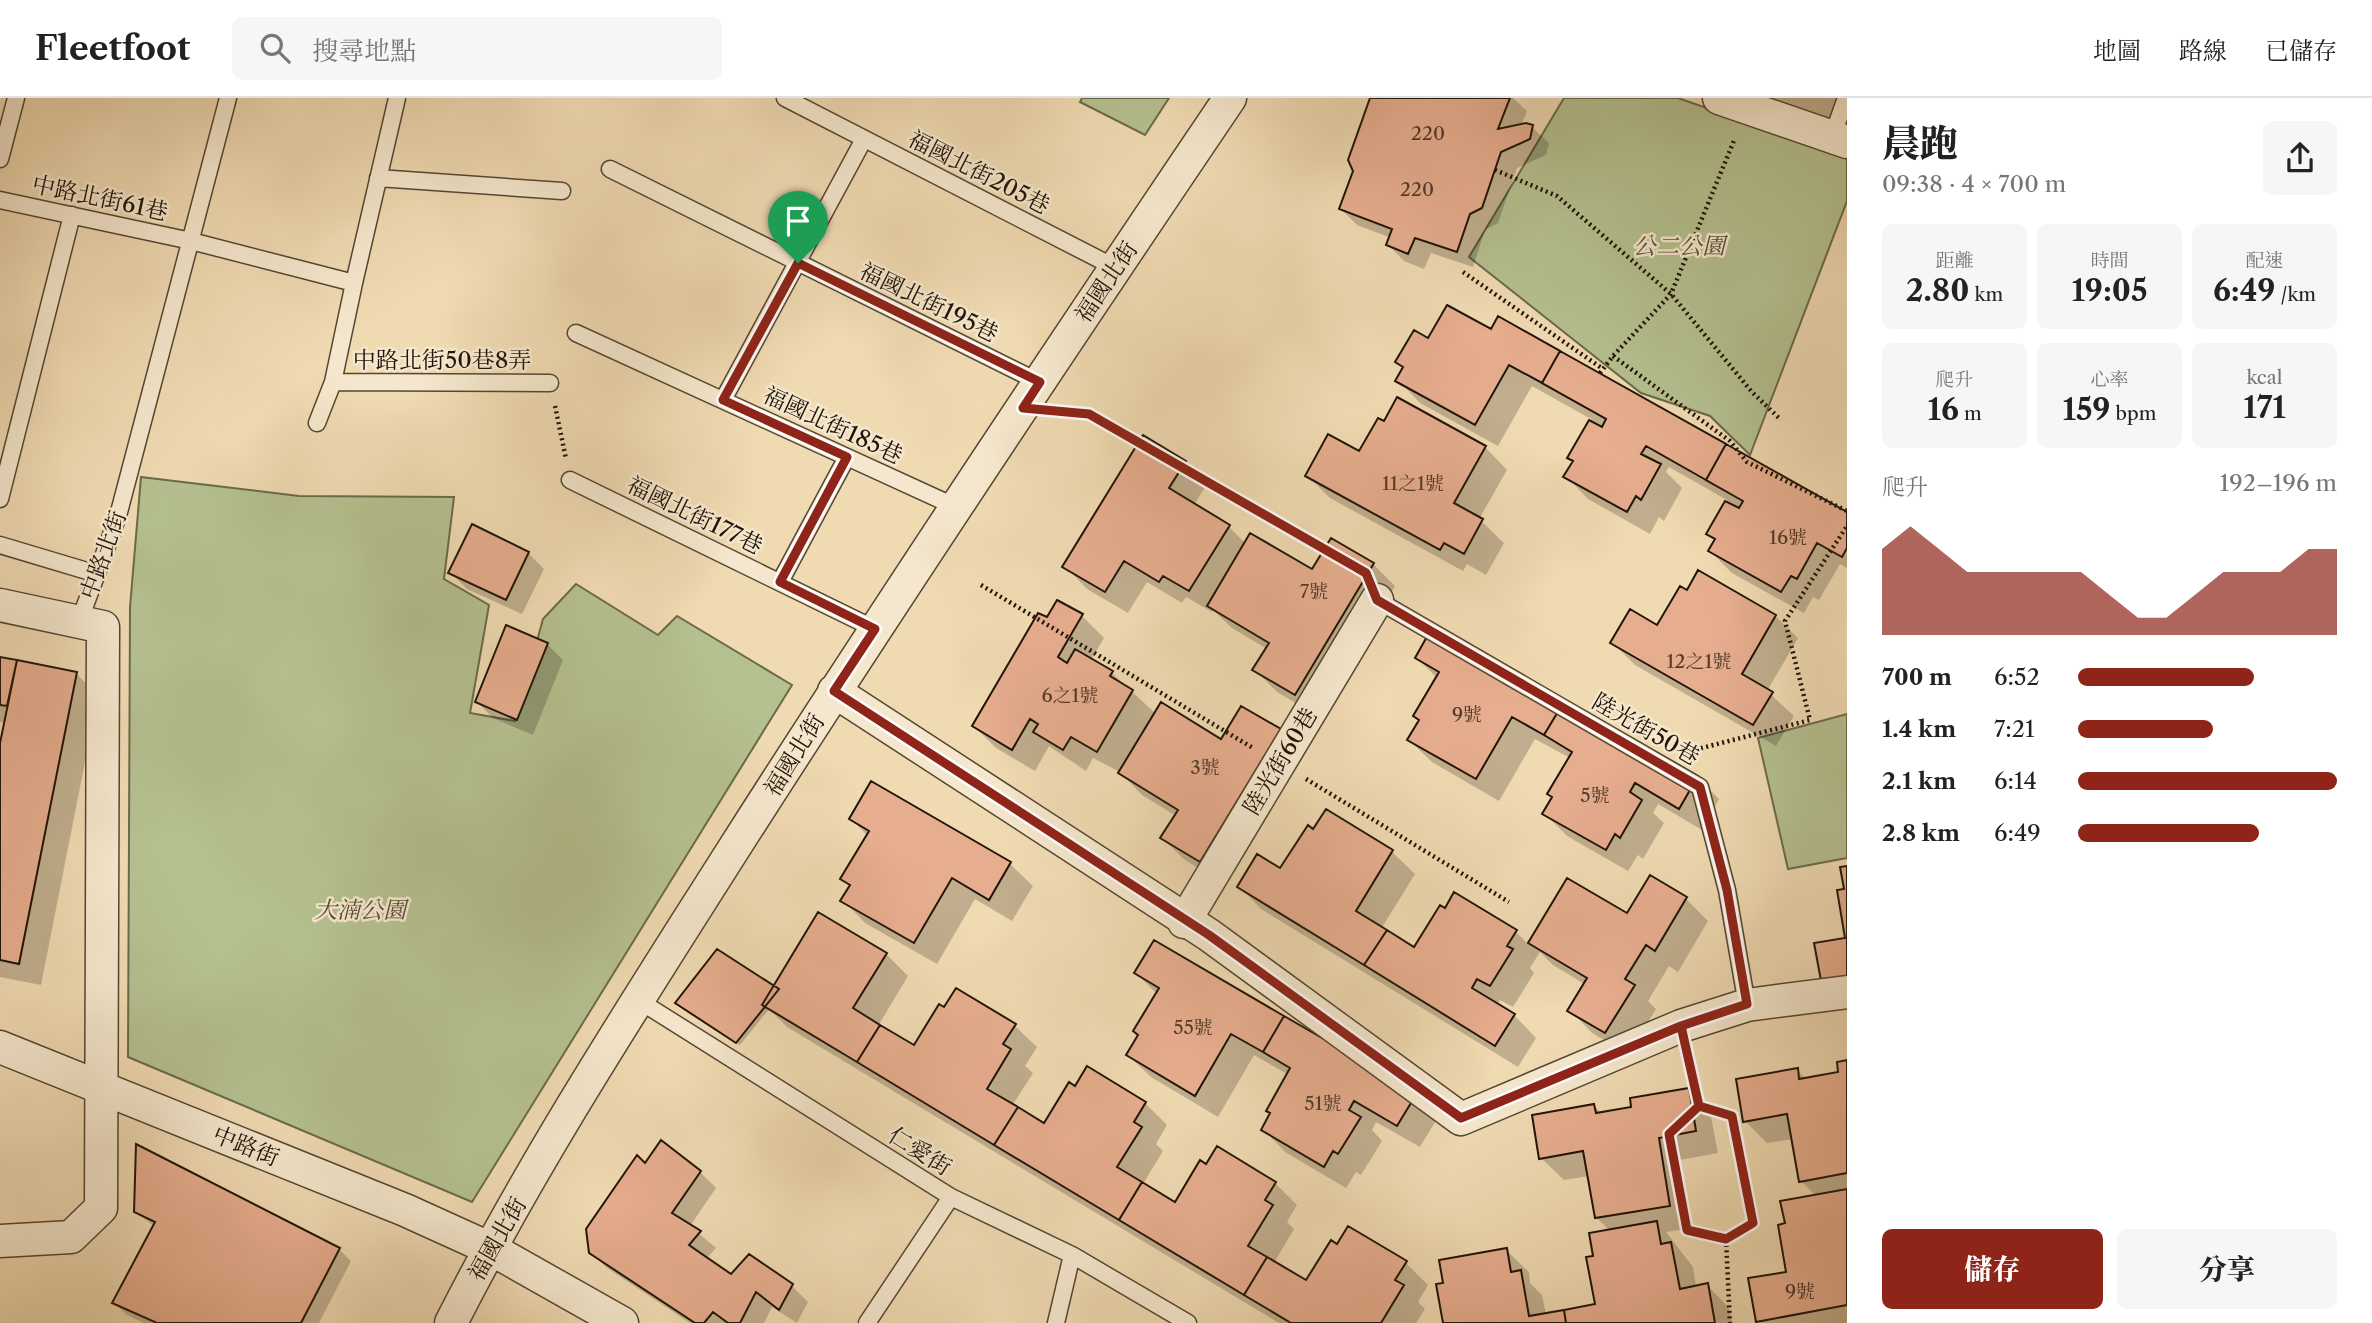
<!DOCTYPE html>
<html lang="zh-TW">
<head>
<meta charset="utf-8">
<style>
	body { margin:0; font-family:"Libre Caslon Text","Noto Serif TC",serif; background:#f6f6f6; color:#222; height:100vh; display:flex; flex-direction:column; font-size:26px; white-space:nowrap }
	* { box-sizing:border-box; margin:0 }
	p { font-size:23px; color:#767676 }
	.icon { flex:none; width:38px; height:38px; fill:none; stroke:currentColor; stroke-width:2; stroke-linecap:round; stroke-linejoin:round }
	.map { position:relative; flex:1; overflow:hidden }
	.panel { display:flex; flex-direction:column; background:#fff; width:525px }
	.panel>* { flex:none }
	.pin { position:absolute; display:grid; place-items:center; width:60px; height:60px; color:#fff; margin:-72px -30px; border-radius:50% 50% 50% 0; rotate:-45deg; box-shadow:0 0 7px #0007 }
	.pin .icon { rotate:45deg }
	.round { display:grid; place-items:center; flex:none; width:74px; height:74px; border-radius:10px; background:#f6f6f6 }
	.head { display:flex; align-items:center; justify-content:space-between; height:119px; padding:0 35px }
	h1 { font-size:38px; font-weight:800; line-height:52px }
	.metrics { display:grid; grid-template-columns:repeat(3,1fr); gap:10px; height:119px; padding:7px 35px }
	.metrics div { display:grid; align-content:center; border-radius:10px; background:#f6f6f6; text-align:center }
	.metrics b { font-size:30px; font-weight:800 }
	.metrics small { font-size:19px; font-weight:400 }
	.metrics p { font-size:19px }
	.chart { height:196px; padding:14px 35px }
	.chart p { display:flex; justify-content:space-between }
	.chart svg { width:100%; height:126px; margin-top:7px; fill:#8f2418; opacity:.7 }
	.action { display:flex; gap:14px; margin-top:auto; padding:14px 35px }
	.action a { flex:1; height:80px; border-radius:10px; background:#8f2418; color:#fff; font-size:28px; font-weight:800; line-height:80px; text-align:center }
	.action a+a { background:#f6f6f6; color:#222 }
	ul { padding:0 35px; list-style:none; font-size:23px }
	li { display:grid; grid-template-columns:112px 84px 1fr; align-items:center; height:52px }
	li i { height:18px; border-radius:9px; background:#8f2418 }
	header { display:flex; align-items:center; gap:42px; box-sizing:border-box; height:98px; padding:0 35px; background:#fff; border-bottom:2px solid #e0e0e0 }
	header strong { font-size:33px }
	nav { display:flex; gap:38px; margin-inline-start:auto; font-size:24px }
	.search { width:490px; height:63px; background:#f6f6f6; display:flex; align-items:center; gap:18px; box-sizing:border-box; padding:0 24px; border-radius:10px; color:#767676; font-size:26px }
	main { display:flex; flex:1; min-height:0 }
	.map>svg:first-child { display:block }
	.green { fill:#b5c08f; stroke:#6a6a4c; stroke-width:2 }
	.shadow { fill:#0003 }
	.building { fill:#e6ad8e; stroke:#201408; stroke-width:2 }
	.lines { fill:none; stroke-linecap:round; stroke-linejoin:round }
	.lane-casing { stroke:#544632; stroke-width:19 }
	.street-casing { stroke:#544632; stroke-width:35 }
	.path { stroke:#201408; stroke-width:4.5; stroke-dasharray:2 3.5; stroke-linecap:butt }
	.lane { stroke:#f5e7cd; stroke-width:16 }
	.street { stroke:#f5e7cd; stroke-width:32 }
	.route-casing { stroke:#fff; stroke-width:14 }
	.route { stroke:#8f2418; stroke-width:9 }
	.labels { text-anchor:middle; stroke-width:5; stroke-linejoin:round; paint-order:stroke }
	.number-label { font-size:19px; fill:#523a2a }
	.street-label { font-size:23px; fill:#201408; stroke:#f5e7cd }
	.park-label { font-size:23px; font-style:italic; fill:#545037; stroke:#f5e7cd }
</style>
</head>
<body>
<header>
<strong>Fleetfoot</strong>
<div class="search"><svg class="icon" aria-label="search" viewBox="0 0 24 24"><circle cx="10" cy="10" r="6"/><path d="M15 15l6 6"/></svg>搜尋地點</div>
<nav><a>地圖</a><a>路線</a><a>已儲存</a></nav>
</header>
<main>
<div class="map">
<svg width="1847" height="1225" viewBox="0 0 1847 1225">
	<rect width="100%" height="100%" fill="#f0dab2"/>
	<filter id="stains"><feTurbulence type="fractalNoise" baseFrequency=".00286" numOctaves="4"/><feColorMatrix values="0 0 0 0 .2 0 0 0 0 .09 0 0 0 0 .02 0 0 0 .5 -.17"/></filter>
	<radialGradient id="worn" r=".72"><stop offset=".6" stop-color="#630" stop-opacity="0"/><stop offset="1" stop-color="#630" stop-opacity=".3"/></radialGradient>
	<path class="green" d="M1082,0H1169L1145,37L1080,4Z
		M1564,0H1678L1847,59V103L1750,357L1710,318L1641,295L1469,159Z
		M141,379L299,398L454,399L444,481L489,507L470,615L515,623L543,521L576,486L658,537L677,518L792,587L472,1104L128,959L130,509Z
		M1847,616V760L1788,771L1758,640Z"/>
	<path class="shadow" d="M1372,0H1513L1527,13L1521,28L1532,29L1549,45L1546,57L1517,70L1498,125L1485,132L1473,169L1431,155L1424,171L1404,163L1388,147L1391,140L1357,127L1341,111L1354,73Z
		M1770,0H1838L1830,22Z
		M1447,209L1847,416V470L1840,466L1819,502L1813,499L1804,515L1732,475L1710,453L1715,443L1708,436L1727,402L1669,369L1666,374L1682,390L1664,423L1659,419L1650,436L1588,401L1566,378L1574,364L1569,359L1591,321L1532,288L1498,348L1420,305L1398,282L1404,270L1398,264L1429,242Z
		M1485,349L1507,372L1479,421L1504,445L1486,477L1467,466L1463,473L1330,400L1307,377L1359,355Z
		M1185,364L1207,386L1194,407L1229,429L1246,446L1312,474L1373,466L1395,488L1318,618L1277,594L1255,572L1267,551L1232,530L1213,512L1212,514L1186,499L1182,505L1147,484L1128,515L1087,491L1065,468Z
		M528,455L544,471L522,516L467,491L450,474Z
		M1082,518L1104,540L1091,562L1112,575L1156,616L1221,643L1280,633L1302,655L1223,785L1185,762L1162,740L1176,718L1142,697L1120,674L1093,660L1086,673L1049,648L1035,673L996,650L974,628L1047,522Z
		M1775,518L1798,540L1767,593L1794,618L1776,648L1635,567L1612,544Z
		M547,546L563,562L533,637L493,620L477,604Z
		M0,560L76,575L98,598L41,887L0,879V654L6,625L0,624Z
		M1417,560L1697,679L1719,701L1702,732L1658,706L1653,715L1664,725L1643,761L1638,757L1628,773L1567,738L1544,715L1570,660L1535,641L1499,703L1432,664L1409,642L1437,580Z
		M872,686L1010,766L1033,788L1012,823L975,801L937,866L865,825L843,802L850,789L843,781L868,738L851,721Z
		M1326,713L1392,754L1415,776L1381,831L1414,851L1455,797L1516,834L1529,847L1568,782L1627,817L1651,779L1686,801L1708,823L1678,874L1669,868L1648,903L1656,911L1628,956L1592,935L1570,912L1586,887L1553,867L1540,854L1530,870L1534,875L1513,909L1500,902L1497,907L1514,917L1536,940L1518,969L1261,811L1239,788L1281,773Z
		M1155,844L1438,1019L1420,1049L1376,1024L1372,1032L1382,1043L1361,1077L1356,1074L1346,1090L1285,1054L1263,1031L1289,977L1254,957L1218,1019L1151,979L1128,957L1157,896L1136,875Z
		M886,856L908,878L878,928L914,949L1014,927L1037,949L1025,968L1033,975L1012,1008L1045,1027L1076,990L1145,1005L1167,1027L1156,1046L1163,1053L1143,1086L1176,1106L1206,1068L1275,1085L1297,1107L1287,1124L1294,1131L1274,1165L1307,1185L1337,1148L1405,1164L1428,1187L1418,1204L1425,1211L1416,1225H1279L787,929L769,911L740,947L681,908L774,890Z
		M1847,964V1225H1760L1758,1223L1788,1175L1787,1126L1816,1098L1801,1083L1794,1041L1767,1045L1745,1023L1797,972L1806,981L1840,976Z
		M1688,992L1710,1014L1718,1055L1680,1062L1692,1130L1666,1134L1693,1169L1696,1189L1707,1187L1729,1210L1732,1225H1445L1506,1152L1529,1174L1530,1185L1542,1197L1546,1216L1597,1207L1595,1159L1610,1133L1597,1120L1589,1078L1564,1082L1541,1060L1594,1008L1602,1016L1633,1011Z
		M646,1068L700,1074L716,1090L690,1128L716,1150L706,1161L731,1179L792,1188L808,1204L797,1225L772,1209L764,1225H690L607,1170L591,1154Z
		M136,1114L339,1151L351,1163L319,1225H144L127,1217L114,1205L155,1129Z"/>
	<path class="building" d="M1370,0H1510L1498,31L1526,25L1533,27L1530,41L1501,54L1482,110L1470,116L1457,154L1415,140L1408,156L1386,147L1392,131L1339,111L1353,73L1348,62Z
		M1447,207L1491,231L1498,218L1560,253L1542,285L1509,267L1475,327L1395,283L1403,269L1395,264L1414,232L1428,240Z
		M1560,253L1726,346L1706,382L1646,348L1641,356L1661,366L1641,402L1636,398L1627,414L1563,379L1573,363L1567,360L1589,322L1602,329L1606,321L1542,285Z
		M1397,299L1486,348L1454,405L1483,421L1464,456L1444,445L1440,452L1305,378L1328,336L1359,353L1378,320L1384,323Z
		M1143,337L1186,363L1169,390L1230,427L1189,493L1163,478L1159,484L1124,463L1105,494L1062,469Z
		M1726,346L1847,414V450L1842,459L1817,445L1797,481L1791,478L1781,494L1708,453L1715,441L1706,436L1725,403L1739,410L1743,403L1706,382Z
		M472,426L529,454L506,502L448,475Z
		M1250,435L1312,471L1331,440L1374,465L1295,597L1252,572L1269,545L1207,508Z
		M1698,472L1776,517L1742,576L1773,594L1753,627L1610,545L1630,511L1657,527L1680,488L1687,492Z
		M1057,502L1083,516L1058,559L1067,565L1075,551L1113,573L1110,578L1133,592L1097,654L1071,639L1063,652L1033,634L1038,626L1030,621L1012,652L972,628L1038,515L1047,519Z
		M1434,526L1565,602L1544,637L1512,619L1476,681L1407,642L1419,622L1413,618L1439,574L1415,560Z
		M506,527L548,545L517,622L475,604Z
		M0,559L17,562L7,608L0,607Z
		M17,562L77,574L19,866L0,862V645Z
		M1565,602L1698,678L1679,711L1635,685L1630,694L1642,702L1620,740L1615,736L1606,752L1542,716L1552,699L1547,696L1572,654L1544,637Z
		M1161,604L1221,641L1241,608L1281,631L1200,764L1160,740L1178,712L1118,675Z
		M871,683L1011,764L989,802L952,780L914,845L840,803L850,787L840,781L869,733L849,721Z
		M1326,711L1393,752L1356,813L1387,832L1364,867L1237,789L1257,756L1280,770L1308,727L1313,731Z
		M1847,768V884L1822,888L1814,845L1845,840L1837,792L1844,791L1840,769Z
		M1650,777L1687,799L1655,853L1646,847L1625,881L1635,887L1605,935L1567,913L1587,880L1528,845L1567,780L1627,815Z
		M1454,794L1517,832L1507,848L1513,851L1490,888L1477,881L1472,890L1515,916L1495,948L1364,867L1387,832L1414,849L1440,807L1445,810Z
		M818,814L887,855L853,910L880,927L857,964L762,907Z
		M1154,842L1284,918L1263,954L1231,936L1195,998L1126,957L1138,937L1133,933L1159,890L1134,875Z
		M717,851L779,891L736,945L675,905Z
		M956,890L1016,926L1003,946L1011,951L987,991L1018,1009L994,1047L857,964L880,927L914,947L939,906L944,909Z
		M1284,918L1417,995L1397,1028L1354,1003L1349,1012L1361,1019L1338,1056L1333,1053L1324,1069L1261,1032L1270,1015L1266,1013L1290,970L1263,954Z
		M1847,962V1075L1799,1084L1787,1016L1743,1024L1736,981L1798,970L1799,981L1838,974L1837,964Z
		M1087,968L1146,1004L1134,1024L1142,1029L1117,1069L1142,1084L1119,1122L994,1047L1018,1009L1044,1025L1069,984L1075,988Z
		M1689,990L1696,1033L1659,1040L1670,1108L1595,1120L1583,1053L1539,1061L1532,1017L1594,1006L1596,1015L1631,1009L1630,1000Z
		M661,1042L701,1073L672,1115L701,1133L689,1147L731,1176L749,1156L793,1186L779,1212L756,1194L740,1225H728L713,1214L704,1225H695L589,1155L586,1131L637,1057L645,1065Z
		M136,1046L340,1150L301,1225H157L112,1205L155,1124L134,1114Z
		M1217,1048L1276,1084L1265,1102L1273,1107L1248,1148L1267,1159L1244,1197L1119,1122L1142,1084L1175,1104L1200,1062L1206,1066Z
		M1847,1091V1207L1756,1224L1748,1180L1786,1174L1778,1127L1785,1125L1780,1103Z
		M1657,1123L1661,1146L1671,1144L1680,1191L1708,1185L1715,1225H1566L1564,1212L1595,1206L1586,1159L1593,1158L1589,1135Z
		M1348,1128L1407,1163L1395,1182L1404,1187L1381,1225H1291L1244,1197L1267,1159L1306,1182L1331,1142L1337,1146Z
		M1507,1150L1511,1174L1521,1172L1529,1218L1564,1212L1566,1225H1443L1436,1186L1443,1185L1439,1162Z"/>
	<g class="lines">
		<g class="lane-casing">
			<path id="lane" d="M785,0L1114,169
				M1832,39L1846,0
				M0,61L16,0
				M610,71L1039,284
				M378,80L562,93
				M0,102L191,143L354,185L397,0
				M576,235L956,409
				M333,284L550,285
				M723,302L864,41
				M317,325L333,284L354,185
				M570,382L875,531
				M0,401L72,117
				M0,447L97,476
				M780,484L847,359
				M1377,502L1700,689L1727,792L1747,907
				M79,524L118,418L228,0
				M638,902L951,1099L1072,1157L1188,1225
				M867,1225L951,1099
				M1056,1225L1072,1157"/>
		</g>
		<g class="street-casing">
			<path id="street" d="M1719,0L1847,44
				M0,507L103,529L101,1110L71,1139L0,1143
				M834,593L1209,837L1461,1021L1681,928L1747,907L1847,894
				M1184,824L1377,502
				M0,949L405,1112L491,1151L622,1225
				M451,1225C533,1063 634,908 731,755C893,501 1061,250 1230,0"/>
		</g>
		<path class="path" d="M1495,72L1557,98L1671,196L1752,294L1781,322
			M1463,174L1603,271
			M1613,258L1730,343L1747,364L1847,413
			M1600,275L1613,258L1671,196L1735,40
			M555,308L566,361
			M1058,313L1089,316L1364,474
			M981,487L1253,650
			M1694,658L1698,651L1810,622L1785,523L1847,428
			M1306,681L1509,804
			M1688,959L1699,1008L1732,1018L1753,1125L1726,1141L1730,1225
			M1699,1008L1669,1036L1687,1132L1726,1141"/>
		<use href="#lane" class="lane"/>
		<use href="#street" class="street"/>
	</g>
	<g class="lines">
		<g class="route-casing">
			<path id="route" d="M798,165L723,302L847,359L780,484L875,531L834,593L1209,837L1461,1020L1681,928L1699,1008L1732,1018L1753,1125L1726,1141L1687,1132L1669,1036L1699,1008L1681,928L1747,906L1727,792L1700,689L1377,502L1366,475L1089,316L1023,310L1040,284L798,165"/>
		</g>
		<use href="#route" class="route"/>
	</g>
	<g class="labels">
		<g class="number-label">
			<text x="1428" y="42">220</text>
			<text x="1417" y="98">220</text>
			<text x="1413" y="392">11之1號</text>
			<text x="1788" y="446">16號</text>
			<text x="1314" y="500">7號</text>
			<text x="1699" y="570">12之1號</text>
			<text x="1070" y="604">6之1號</text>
			<text x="1467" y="623">9號</text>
			<text x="1205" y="676">3號</text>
			<text x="1595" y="704">5號</text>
			<text x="1193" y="936">55號</text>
			<text x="1323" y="1012">51號</text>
			<text x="1800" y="1200">9號</text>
		</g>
		<g class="street-label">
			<text transform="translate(979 74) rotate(27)" y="8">福國北街205巷</text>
			<text transform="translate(100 100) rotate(12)" y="8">中路北街61巷</text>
			<text transform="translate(1106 184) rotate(-56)" y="8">福國北街</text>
			<text transform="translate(929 204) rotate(26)" y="8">福國北街195巷</text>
			<text x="442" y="270">中路北街50巷8弄</text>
			<text transform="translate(833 327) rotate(25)" y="8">福國北街185巷</text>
			<text transform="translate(695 417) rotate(26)" y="8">福國北街177巷</text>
			<text transform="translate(103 457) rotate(-70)" y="8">中路北街</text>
			<text transform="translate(1646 631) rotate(30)" y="8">陸光街50巷</text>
			<text transform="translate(794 657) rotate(-58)" y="8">福國北街</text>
			<text transform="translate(1280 663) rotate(-59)" y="8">陸光街60巷</text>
			<text transform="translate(246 1048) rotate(22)" y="8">中路街</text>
			<text transform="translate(920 1053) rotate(32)" y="8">仁愛街</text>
			<text transform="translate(497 1141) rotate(-60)" y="8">福國北街</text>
		</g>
		<g class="park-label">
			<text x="1679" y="156">公二公園</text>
			<text x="360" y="820">大湳公園</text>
		</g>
	</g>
	<rect width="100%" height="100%" filter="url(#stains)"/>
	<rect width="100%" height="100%" fill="url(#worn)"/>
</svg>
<div class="pin" style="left:798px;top:165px;background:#1e9e55"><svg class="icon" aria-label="arrive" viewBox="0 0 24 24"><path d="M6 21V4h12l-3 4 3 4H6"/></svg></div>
</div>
<section class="panel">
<div class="head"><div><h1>晨跑</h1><p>09:38 · 4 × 700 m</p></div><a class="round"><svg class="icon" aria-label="share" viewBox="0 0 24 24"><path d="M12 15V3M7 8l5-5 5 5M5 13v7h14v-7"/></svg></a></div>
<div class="metrics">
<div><p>距離</p><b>2.80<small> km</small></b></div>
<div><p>時間</p><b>19:05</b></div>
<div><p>配速</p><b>6:49<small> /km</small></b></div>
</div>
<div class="metrics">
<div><p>爬升</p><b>16<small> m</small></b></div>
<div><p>心率</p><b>159<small> bpm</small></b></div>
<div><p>kcal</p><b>171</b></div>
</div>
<div class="chart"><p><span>爬升</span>192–196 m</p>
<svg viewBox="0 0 160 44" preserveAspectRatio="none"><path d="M0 44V14L10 6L20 14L30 22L40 22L50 22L60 22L70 22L80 30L90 38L100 38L110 30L120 22L130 22L140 22L150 14L160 14V44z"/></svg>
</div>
<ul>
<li><b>700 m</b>6:52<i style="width:68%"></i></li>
<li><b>1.4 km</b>7:21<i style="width:52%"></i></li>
<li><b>2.1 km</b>6:14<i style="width:100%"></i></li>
<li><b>2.8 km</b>6:49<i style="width:70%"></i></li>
</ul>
<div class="action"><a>儲存</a><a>分享</a></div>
</section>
</main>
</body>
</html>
